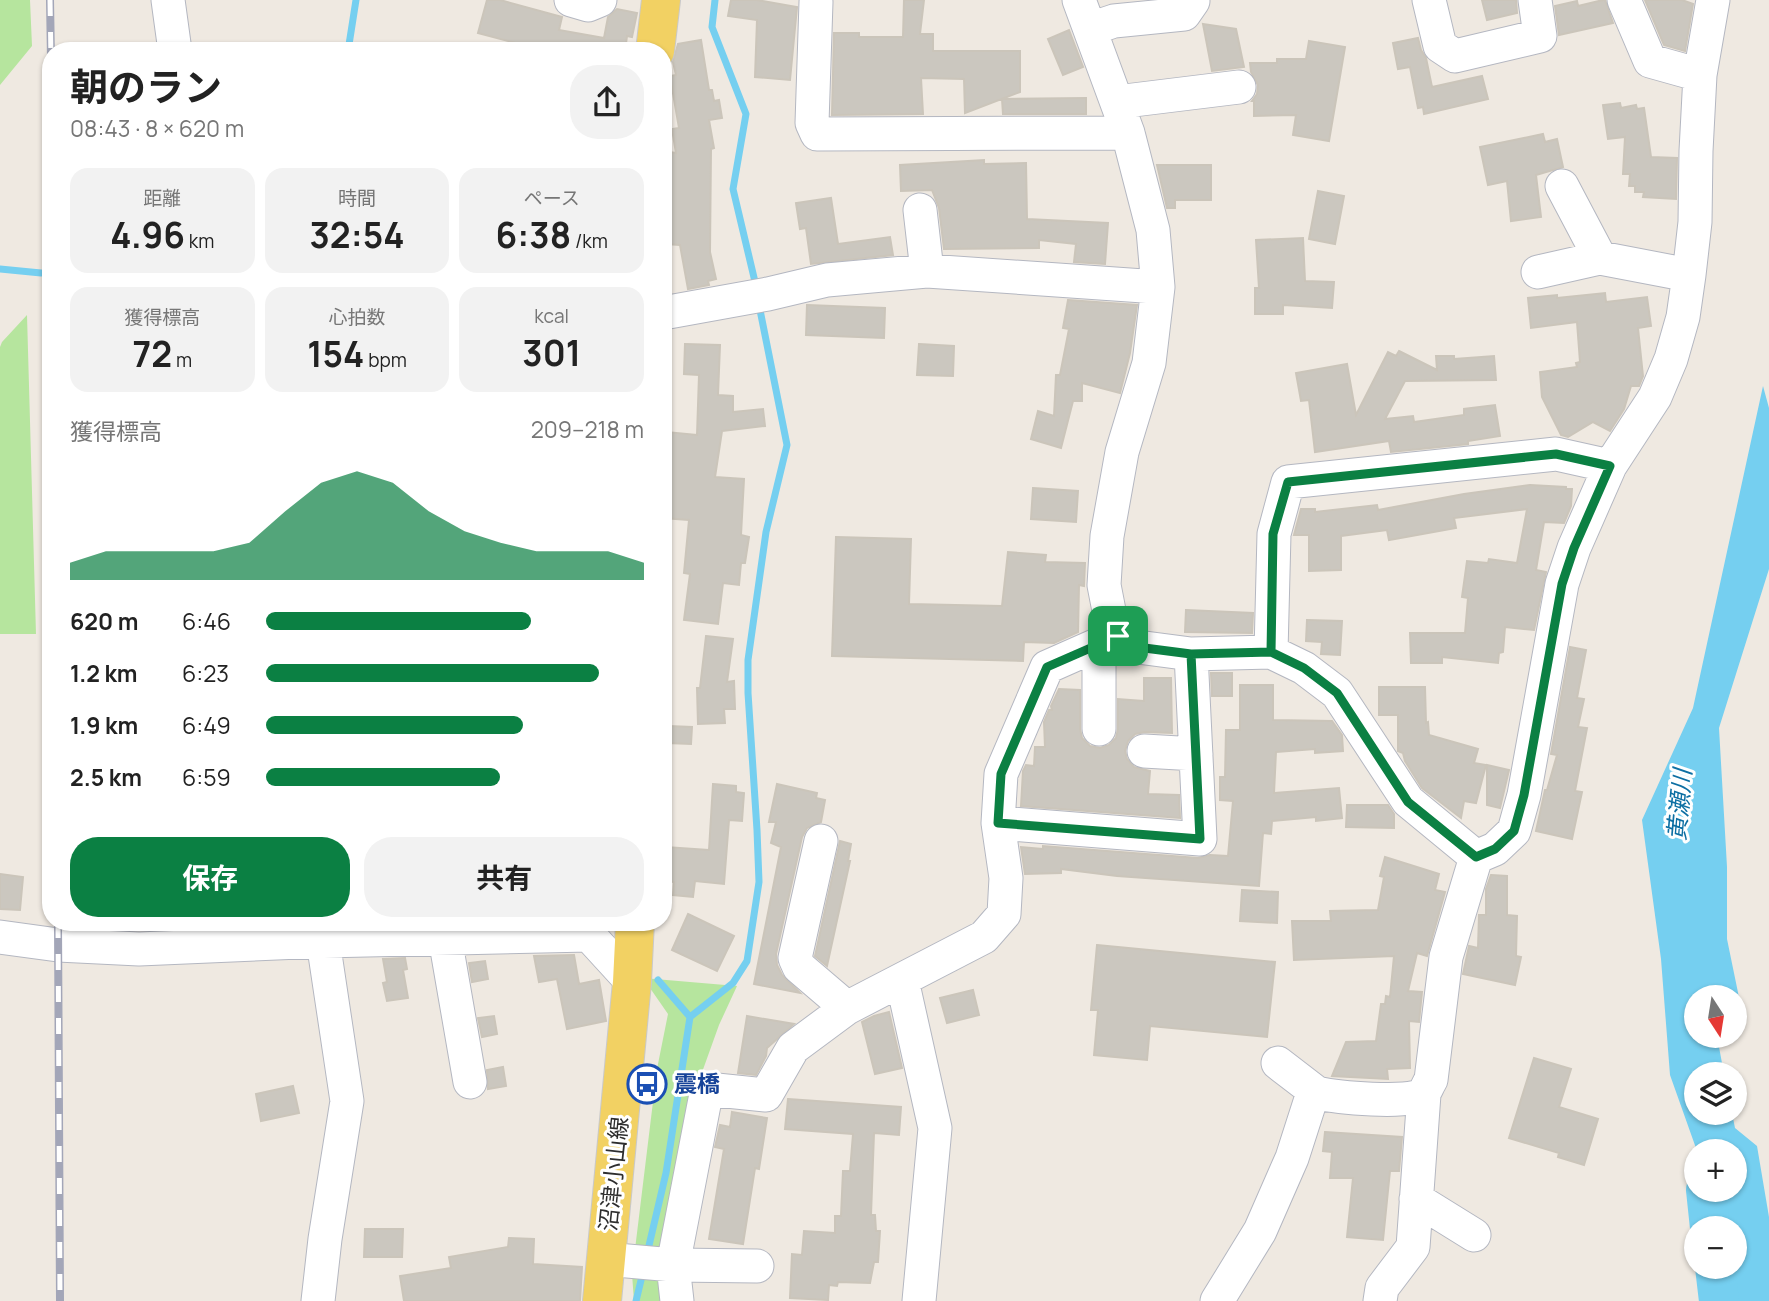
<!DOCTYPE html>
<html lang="ja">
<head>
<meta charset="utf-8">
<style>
	body { margin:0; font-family:Manrope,"Noto Sans JP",sans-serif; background:#f2f2f2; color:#222; height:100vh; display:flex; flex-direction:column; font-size:26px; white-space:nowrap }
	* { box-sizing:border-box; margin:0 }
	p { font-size:23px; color:#767676 }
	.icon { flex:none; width:38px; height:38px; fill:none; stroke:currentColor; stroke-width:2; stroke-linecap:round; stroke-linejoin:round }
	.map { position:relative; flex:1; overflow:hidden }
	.panel { position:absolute; left:42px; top:42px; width:630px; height:889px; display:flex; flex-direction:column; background:#fff; border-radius:28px; box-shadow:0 2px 5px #0004 }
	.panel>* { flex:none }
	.needle { width:46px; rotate:168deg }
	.tools { position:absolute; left:1684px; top:985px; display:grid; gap:14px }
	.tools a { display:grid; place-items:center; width:63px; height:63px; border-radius:50%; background:#fff; box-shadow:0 2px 5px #0004; font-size:35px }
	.pin { position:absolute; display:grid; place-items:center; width:60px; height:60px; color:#fff; margin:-30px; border-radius:14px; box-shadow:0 4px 10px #0006 }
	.round { display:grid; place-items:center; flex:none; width:74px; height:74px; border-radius:28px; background:#f2f2f2 }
	.headline { display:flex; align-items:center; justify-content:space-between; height:119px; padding:0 28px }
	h1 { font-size:38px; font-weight:700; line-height:52px }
	.metrics { display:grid; grid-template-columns:repeat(3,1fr); gap:10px; height:119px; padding:7px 28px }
	.metrics div { display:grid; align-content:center; border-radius:18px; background:#f2f2f2; text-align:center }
	.metrics b { font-size:35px; font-weight:700 }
	.metrics small { font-size:19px; font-weight:400 }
	.metrics p { font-size:19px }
	.chart { height:196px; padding:14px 28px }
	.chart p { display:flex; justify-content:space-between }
	.chart svg { width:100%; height:126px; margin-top:7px; fill:#0b8043; opacity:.7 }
	.primary-button { display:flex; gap:14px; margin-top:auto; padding:14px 28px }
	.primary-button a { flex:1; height:80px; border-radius:28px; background:#0b8043; color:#fff; font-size:28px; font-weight:700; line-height:80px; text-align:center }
	.primary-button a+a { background:#f2f2f2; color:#222 }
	ul { padding:0 28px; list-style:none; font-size:23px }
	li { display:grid; grid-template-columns:112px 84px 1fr; align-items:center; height:52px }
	li i { height:18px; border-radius:9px; background:#0b8043 }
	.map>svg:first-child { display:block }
	.green { fill:#b6e59e }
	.water { fill:#75cff0 }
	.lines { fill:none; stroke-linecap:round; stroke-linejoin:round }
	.stream { stroke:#75cff0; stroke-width:7 }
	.river { stroke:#75cff0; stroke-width:40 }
	.building { fill:#cbc7bf; stroke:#cbc5ba; stroke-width:2 }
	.minor-casing { stroke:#b4b7c1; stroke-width:35 }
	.major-casing { stroke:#c9c9c9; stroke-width:40 }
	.minor { stroke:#fff; stroke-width:33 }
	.major { stroke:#f2d163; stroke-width:38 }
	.rail-casing { stroke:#a3a6b8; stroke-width:8 }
	.rail { stroke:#fff; stroke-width:5; stroke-dasharray:16; stroke-linecap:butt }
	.route-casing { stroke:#fff; stroke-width:14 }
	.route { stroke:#0b8043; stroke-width:9 }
	.labels { text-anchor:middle; stroke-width:6; stroke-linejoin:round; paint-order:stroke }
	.transit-label { font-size:23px; font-weight:bold; fill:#164399; stroke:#fff; text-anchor:start }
	.street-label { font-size:23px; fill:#2e2e2e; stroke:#fff }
	.water-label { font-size:24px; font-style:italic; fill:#0d6fa3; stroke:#fff }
</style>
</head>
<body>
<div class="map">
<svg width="1769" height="1301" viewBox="0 0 1769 1301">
	<rect width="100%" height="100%" fill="#efe9e1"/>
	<path class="green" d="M0,0H30L32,46L0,85Z
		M27,315L36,634H0V347L2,342Z
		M643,978L737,986L719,1025L696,1089L666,1301H634L632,1274L657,1069L668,1014Z"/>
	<path class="water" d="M1763,386L1769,408V569L1719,728L1727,867V939L1742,1012L1734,1015V998H1696V1036H1717L1724,1074H1696V1113H1732L1735,1128L1757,1146L1769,1217V1301H1713L1717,1267H1734V1228H1723L1711,1190H1734V1152L1697,1151L1670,1075L1661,959L1642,820L1693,708Z"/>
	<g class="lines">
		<path class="stream" d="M715,0L712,27L746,114L733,189L756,286
			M348,51L356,0
			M0,269L41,273
			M658,980L690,1017
			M647,1254L666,1173L690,1017L733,983L747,961L759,882L757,830L748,693V660L766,532L787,445L759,305
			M636,1301L643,1272"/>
		<path class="river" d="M1706,1190L1710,1228
			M1715,1267L1719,1301"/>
	</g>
	<path class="building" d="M487,0H500L562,17L559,30L604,38L608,17L617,9L637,13L632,37L627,36L625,51H546L478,33Z
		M731,0H757L797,7L790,80L755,77L757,20L728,16Z
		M904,0H924L920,34H933V51H1020V92L965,113L964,79L921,78L923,114L832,115L834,33H859V37H903Z
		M1482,0H1516L1517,13L1487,20Z
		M1603,0H1605L1613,23L1559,35L1555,6L1577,1L1578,6Z
		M1645,0H1682L1693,4L1685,51L1664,45Z
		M1203,24L1236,29L1244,67L1212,71Z
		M1069,30L1083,67L1063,75L1048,39Z
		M1418,38L1421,50L1426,58L1432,87L1482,76L1488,99L1424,114L1423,107L1418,108L1410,67L1398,69L1393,43Z
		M701,40L709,90H712L714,101L719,100L722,118L709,120L714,148L711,149L710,252L716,279L708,281L709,285L688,289L680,245L667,244L669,152L676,153L672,129L679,128L670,76L676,75L673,62L678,44Z
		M1309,41L1345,47L1329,141L1293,135L1296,115L1254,116V101H1252L1257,94L1258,85L1251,72L1250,63H1277V59H1306Z
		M1086,98V114H1003L1002,99Z
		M1620,103L1621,108L1636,105L1637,109L1644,108L1651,157L1677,158L1676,199L1643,197L1644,192H1635V186H1629L1630,174H1623L1625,137L1608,139L1603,105Z
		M1543,134L1545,142L1557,139L1563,167L1536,175L1541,217L1511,221L1507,181L1488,185L1480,147Z
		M984,160V164L1026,163L1027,219L1108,223L1105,264L1074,262L1076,244L1039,240V248L944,249L939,208L932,190L901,191L900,165Z
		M1157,165H1211V200H1175V208H1167Z
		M1318,191L1344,196L1335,244L1309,239Z
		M831,198L838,244L890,237L893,255L811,264L806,228L800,229L796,203Z
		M1303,238L1305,281L1334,282L1332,308L1283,305V314H1255V288H1259L1256,240Z
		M1605,293L1606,302L1647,297L1651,326L1638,328L1643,376L1639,386H1631L1624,409L1610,431L1593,422L1568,437L1561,435L1542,397L1540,372L1577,367L1576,363L1580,362L1577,322L1531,328L1528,298L1557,295V298Z
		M1068,300L1137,305L1130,353L1120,393L1082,383V401H1073L1061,448L1031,439L1038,411L1054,416L1056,375H1060L1069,329L1063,328Z
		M807,305L885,308L884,338L806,335Z
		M685,344L720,345L718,395L733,396V412L763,409L765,426L722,431L715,477L744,479L741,535L749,537L745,563H741L739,585L723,583L718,624L684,620L690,574L684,573L689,520L663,518L668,450H665L667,432L697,435L699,375L684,374Z
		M919,344L954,346L953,376L917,375Z
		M1399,351L1437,370L1436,356H1454V359L1494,356L1496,380L1405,381L1385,419L1413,416L1414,422L1464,415V409L1495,405L1500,436L1468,441V444L1391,452L1389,441L1315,452L1309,400L1301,401L1296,373L1347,364L1356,415L1388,352L1396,356Z
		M1530,485L1566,487V489H1572L1571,506L1564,523L1544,522L1536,570L1546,572L1534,630L1505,627L1503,652L1499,653L1498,663L1442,657V663H1411L1410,633H1465L1468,598L1462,597L1467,561L1488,563L1489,559L1517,563L1527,509L1454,518L1456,528L1389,540L1387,530L1341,536V570L1309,571V535H1294L1301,509H1315V512L1377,505L1378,510L1464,494Z
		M1033,488L1078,491L1076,522L1031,519Z
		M836,537L911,539L909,604L1002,606L1008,552L1046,555L1045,562L1085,563L1084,586L1079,585L1078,632L1054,643L1024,642L1023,661L832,656Z
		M1186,610L1253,613L1252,633L1185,632Z
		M1307,620L1342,621L1340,655L1321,654L1322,642L1306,641Z
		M706,636L733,639L727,682L734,681L735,709H724L725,723L698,724L697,688H700Z
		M1570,647L1586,650L1577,698L1584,699L1578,727L1587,728L1575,791L1582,792L1572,839L1536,831L1545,790H1547L1557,755L1551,754Z
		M1211,673H1232V696H1212Z
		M1144,678H1171L1172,733L1145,732L1135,734L1128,741L1125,751L1127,759L1134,767L1150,771L1148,794L1179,795L1180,818L1021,806L1023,771L1026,765L1034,766L1035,747H1045L1044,722L1049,710H1052L1051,706L1059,689L1080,690V729L1082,738L1090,746L1100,748L1109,745L1116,738L1118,729V699L1144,701Z
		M1240,685H1273V720L1332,721L1342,735L1343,751L1315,753V749L1276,752L1274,793L1339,788L1342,818L1316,821V817L1272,821L1271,834L1263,833L1259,886L1117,876L1061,869V873L1025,874L1021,847L1043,849V846L1198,858L1210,855L1228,856L1233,801L1220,800V777H1225L1226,730H1240Z
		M1379,687H1425L1426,723L1428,722L1429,735L1478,749L1474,763L1486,765L1476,803L1464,801L1461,818L1422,788L1405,761L1403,753L1398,751V715H1379Z
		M668,726L692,727L691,744L667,743Z
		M1487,765L1509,770L1500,808L1487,805Z
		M713,784L736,786V792L744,793L742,821L729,820L724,884L695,881L693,897L673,895L674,882L663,881L666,847L709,850Z
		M777,784L817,793L816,798L825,800L821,822L807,828L802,837L776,954L777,965L782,975L800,993L754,984L781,847L771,843L776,822H769Z
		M1347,805H1388L1394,814V828L1346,827Z
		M840,841L851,844L848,861H850L827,966L815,956Z
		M1385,857L1439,874L1435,890L1445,892L1427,956L1417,953L1408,991L1422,992L1419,1022L1409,1021L1410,1068L1387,1069L1388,1079L1332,1076L1346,1042L1376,1041L1381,1004H1385L1386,996L1390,997L1394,956L1294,960L1292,921H1331L1330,911L1378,910L1384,877L1380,876Z
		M0,874L23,877L20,910L0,909Z
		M1491,875L1507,876V915L1517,916L1516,956L1521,957L1515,985L1463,974L1469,946L1478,948L1479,915H1486V889Z
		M1242,890L1278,892L1277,923L1240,921Z
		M688,914L734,936L717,971L672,950Z
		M1097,945L1275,962L1267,1037L1150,1026L1147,1060L1094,1055L1098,1010H1091Z
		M574,955L579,984L599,980L606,1021L567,1029L557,979L539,982L534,956Z
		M405,958L407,969L403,970L408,998L387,1001L383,983L387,982L383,959Z
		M485,961L488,979L472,982L469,963Z
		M973,990L979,1015L947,1023L940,998Z
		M889,1012L902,1068L875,1074L862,1022L874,1016Z
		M494,1016L497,1034L482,1037L478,1018Z
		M747,1016L794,1024L767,1048L766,1056L756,1075L738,1073Z
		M1534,1058L1571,1069L1559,1107L1598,1119L1584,1165L1558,1157L1559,1153L1509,1138Z
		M503,1067L506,1086L488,1089L487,1070Z
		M293,1086L299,1113L261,1121L256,1094Z
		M788,1099L901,1107L899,1135L874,1133L871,1215H875L876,1231H880L878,1262H874L870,1283L838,1282L837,1286L829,1285L828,1300L790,1298L792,1254L802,1255L804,1231L835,1233V1216H841L843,1171H850L853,1134L785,1129Z
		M732,1112L767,1118L759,1169L755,1168L743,1244L709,1239L724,1149L715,1147L720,1125L730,1127Z
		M1325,1132L1402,1137L1399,1171H1390L1383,1240L1347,1237L1353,1178H1330L1332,1152L1323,1151Z
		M365,1229H403L402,1257H364Z
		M509,1238L534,1239L533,1264L582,1267L580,1301H404L400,1276L451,1268L449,1257L508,1247Z"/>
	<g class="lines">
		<g class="minor-casing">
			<path id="minor" d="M168,0L175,51
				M571,0L588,5L600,0
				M1079,0L1128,133L1153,230L1158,287L1149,363L1122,452L1107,536L1104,585L1111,621L1117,636L1130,646L1191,654L1271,652L1304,668L1337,693L1408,801L1476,857
				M1429,0L1440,46L1455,56L1540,36L1535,0
				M1624,0L1650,61L1700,75
				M816,2L812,123L817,134L1128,133
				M1090,29L1114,21L1184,14L1193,1
				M1117,102L1239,87
				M1562,186L1600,258
				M920,210L927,271
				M1538,272L1600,258L1689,275
				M663,313L768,294L827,280L927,271L1158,287
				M1271,652L1274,534L1288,482L1556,454L1610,466
				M1099,729V644
				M1144,751L1196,754
				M998,823L1200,839L1191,654
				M821,841L795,958L799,967L847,1008
				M0,937L58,945L139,949L323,941L589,935L632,982
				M445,938L470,1082
				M902,980L935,1128L919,1301
				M1278,1063L1317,1093
				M1416,1199L1474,1235
				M605,1259L673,1265L757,1266
				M318,1301L325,1239L347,1101L323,941
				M677,1301L673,1265L707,1089L766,1095L793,1048L847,1008L984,937L1004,914L1006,878L998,823L1001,774L1047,667L1117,636
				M1217,1301L1260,1231L1292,1158L1310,1102L1317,1093C1335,1097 1410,1105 1423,1094C1426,1091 1428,1084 1431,1080L1446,957L1476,857L1495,849L1514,831L1524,795L1562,584L1574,548L1610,466L1655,397L1671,359L1683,317L1689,275L1695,222L1696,151L1700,75L1713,0
				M1380,1301L1382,1288L1413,1247L1424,1094"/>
		</g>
		<g class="major-casing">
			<path id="major" d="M655,51L661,0
				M602,1301L632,982L635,922"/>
		</g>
		<use href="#minor" class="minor"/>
		<use href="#major" class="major"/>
		<g class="rail-casing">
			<path id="rail" d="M50,0L51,59
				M58,922L60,1301"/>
		</g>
		<use href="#rail" class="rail"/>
	</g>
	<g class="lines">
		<g class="route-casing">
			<path id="route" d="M1118,636L1047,667L1001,774L998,823L1200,839L1191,654L1271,652L1304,668L1337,693L1408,802L1476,857L1495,849L1514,831L1524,795L1562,584L1574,548L1610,466L1556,454L1288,482L1273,534L1271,652L1191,654L1129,646L1118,636"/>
		</g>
		<use href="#route" class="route"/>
	</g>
	<defs>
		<g id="bus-ring" transform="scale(2.0125)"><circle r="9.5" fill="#fff" stroke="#1a4fb4" stroke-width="1.5"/><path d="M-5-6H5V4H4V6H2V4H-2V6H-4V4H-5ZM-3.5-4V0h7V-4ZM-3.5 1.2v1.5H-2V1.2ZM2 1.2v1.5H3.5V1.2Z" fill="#1a4fb4"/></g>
	</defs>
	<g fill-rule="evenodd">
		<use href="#bus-ring" x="647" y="1084"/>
	</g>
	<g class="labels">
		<g class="transit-label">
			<text x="674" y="1092">震橋</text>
		</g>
		<g class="street-label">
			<text transform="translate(614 1174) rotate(-84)" y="8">沼津小山線</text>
		</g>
		<g class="water-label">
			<text transform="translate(1680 805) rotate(-85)" y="8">黄瀬川</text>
		</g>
	</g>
</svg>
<div class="tools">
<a><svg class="needle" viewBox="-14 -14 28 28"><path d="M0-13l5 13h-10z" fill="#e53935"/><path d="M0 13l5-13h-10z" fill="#767676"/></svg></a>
<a><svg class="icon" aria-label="layers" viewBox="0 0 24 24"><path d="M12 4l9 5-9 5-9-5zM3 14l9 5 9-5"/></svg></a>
<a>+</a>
<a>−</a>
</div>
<div class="pin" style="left:1118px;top:636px;background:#1e9e55"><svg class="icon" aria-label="arrive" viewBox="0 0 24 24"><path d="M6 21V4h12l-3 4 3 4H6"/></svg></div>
<section class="panel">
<div class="headline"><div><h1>朝のラン</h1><p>08:43 · 8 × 620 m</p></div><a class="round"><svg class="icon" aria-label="share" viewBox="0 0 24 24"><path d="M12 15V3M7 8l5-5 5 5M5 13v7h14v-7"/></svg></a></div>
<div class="metrics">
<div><p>距離</p><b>4.96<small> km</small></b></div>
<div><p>時間</p><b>32:54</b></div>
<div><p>ペース</p><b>6:38<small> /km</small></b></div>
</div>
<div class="metrics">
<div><p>獲得標高</p><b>72<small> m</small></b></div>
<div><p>心拍数</p><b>154<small> bpm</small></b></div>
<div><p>kcal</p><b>301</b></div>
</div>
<div class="chart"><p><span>獲得標高</span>209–218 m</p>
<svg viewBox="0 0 160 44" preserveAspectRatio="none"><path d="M0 44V38L10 34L20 34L30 34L40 34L50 31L60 20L70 10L80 6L90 10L100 20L110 27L120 31L130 34L140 34L150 34L160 38V44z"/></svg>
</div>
<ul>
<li><b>620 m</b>6:46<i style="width:70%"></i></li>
<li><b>1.2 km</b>6:23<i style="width:88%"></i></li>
<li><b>1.9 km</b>6:49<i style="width:68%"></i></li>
<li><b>2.5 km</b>6:59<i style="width:62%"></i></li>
</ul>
<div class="primary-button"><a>保存</a><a>共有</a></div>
</section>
</div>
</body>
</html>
